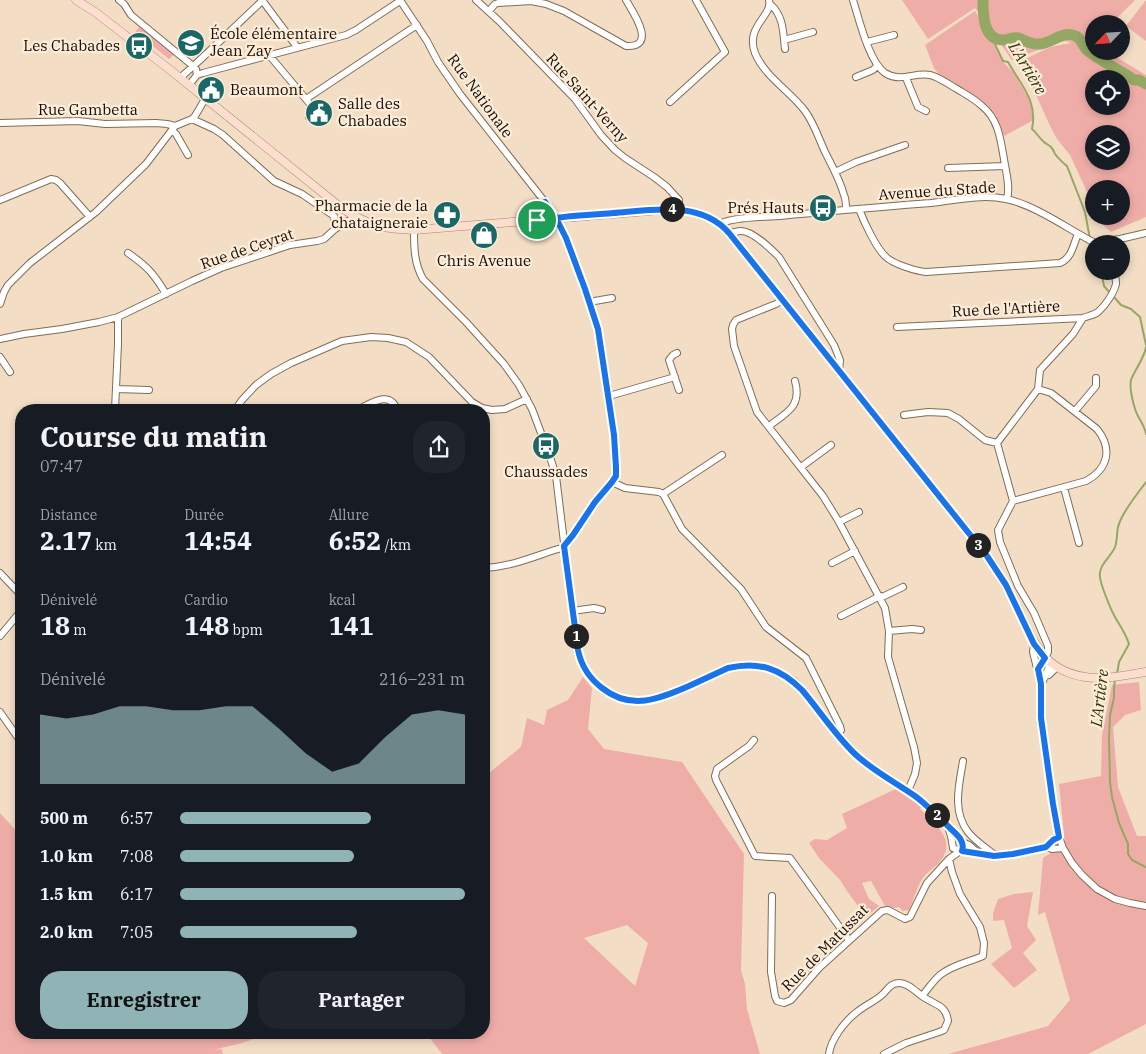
<!DOCTYPE html>
<html lang="fr">
<head>
<meta charset="utf-8">
<style>
	body { margin:0; font-family:"IBM Plex Serif",serif; background:#20242c; color:#f1f3f6; height:100vh; display:flex; flex-direction:column; font-size:19px; white-space:nowrap }
	* { box-sizing:border-box; margin:0 }
	p { font-size:16px; color:#9ea1a6 }
	.icon { flex:none; width:28px; height:28px; fill:none; stroke:currentColor; stroke-width:2; stroke-linecap:round; stroke-linejoin:round }
	.map { position:relative; flex:1; overflow:hidden }
	.drawer { position:absolute; left:15px; top:404px; width:475px; height:635px; display:flex; flex-direction:column; background:#171b24; border-radius:20px; box-shadow:0 2px 8px #0003 }
	.drawer>* { flex:none }
	.needle { width:32px; rotate:245deg }
	.fabs { position:absolute; left:1085px; top:15px; display:grid; gap:10px }
	.fabs a { display:grid; place-items:center; width:45px; height:45px; border-radius:50%; background:#171b24; box-shadow:0 2px 8px #0003; font-size:25px }
	.pin { position:absolute; display:grid; place-items:center; width:42px; height:42px; color:#fff; margin:-21px; border:2px solid #fff; border-radius:50%; box-shadow:0 1px 5px #0007 }
	.km { position:absolute; width:25px; height:25px; margin:-12px; border-radius:50%; background:#222; color:#fff; font-size:14px; line-height:25px; text-align:center }
	.round { display:grid; place-items:center; flex:none; width:52px; height:52px; border-radius:20px; background:#20242c }
	.overview { display:flex; align-items:center; justify-content:space-between; height:85px; padding:0 25px }
	h1 { font-size:28px; font-weight:700; line-height:38px }
	.stats { display:grid; grid-template-columns:repeat(3,1fr); gap:8px; height:85px; padding:5px 25px }
	.stats div { display:grid; align-content:center }
	.stats b { font-size:25px; font-weight:700 }
	.stats small { font-size:14px; font-weight:400 }
	.stats p { font-size:14px }
	.chart { height:140px; padding:10px 25px }
	.chart p { display:flex; justify-content:space-between }
	.chart svg { width:100%; height:90px; margin-top:5px; fill:#90b4b5; opacity:.7 }
	.primary-button { display:flex; gap:10px; margin-top:auto; padding:10px 25px }
	.primary-button a { flex:1; height:58px; border-radius:20px; background:#90b4b5; color:#111; font-size:20px; font-weight:700; line-height:58px; text-align:center }
	.primary-button a+a { background:#20242c; color:#f1f3f6 }
	ul { padding:0 25px; list-style:none; font-size:16px }
	li { display:grid; grid-template-columns:80px 60px 1fr; align-items:center; height:38px }
	li i { height:12px; border-radius:6px; background:#90b4b5 }
	.map>svg:first-child { display:block }
	.green { fill:#efada8; fill-rule:evenodd }
	.lines { fill:none; stroke-linecap:round; stroke-linejoin:round }
	.stream { stroke:#95a764; stroke-width:2 }
	.river { stroke:#95a764; stroke-width:11 }
	.minor-casing { stroke:#806d56; stroke-width:8 }
	.major-casing { stroke:#a98672; stroke-width:9 }
	.minor { stroke:#fff; stroke-width:6 }
	.major { stroke:#fcdece; stroke-width:8 }
	.route-casing { stroke:#fff; stroke-width:10 }
	.route { stroke:#1a73e8; stroke-width:6 }
	.labels { text-anchor:middle; stroke-width:4.5; stroke-linejoin:round; paint-order:stroke }
	.poi-label { font-size:15px; fill:#130c04; stroke:#fdecd8; text-anchor:start }
	.street-label { font-size:15px; fill:#130c04; stroke:#fdecd8 }
	.water-label { font-size:16px; font-style:italic; fill:#2c3602; stroke:#fdecd8 }
</style>
</head>
<body>
<div class="map">
<svg width="1146" height="1054" viewBox="0 0 1146 1054">
	<rect width="100%" height="100%" fill="#f3dec5"/>
	<path class="green" d="M902,0H1135L1114,21L1116,24H1094V51H1113L1111,54L1146,75V217L1111,232L1102,224L1098,216H1121V189H1094V207L1070,155L1057,139L1050,126L1021,61L1050,47L1071,43L1064,40L1012,60L975,8L928,39ZM1094,79H1121V106H1094ZM1094,134H1121V161H1094Z
		M1146,0V41L1126,26Z
		M975,11L990,37L997,51L1004,63L1014,73L1027,96L1032,107V121L1004,136L996,115L988,105L965,90L938,73L934,68L925,45Z
		M141,25L176,53L169,59L135,32Z
		M583,677L592,688L588,729L604,749L682,762L744,854L741,970L745,984L747,1009L760,1054H442L426,1033L484,1032V777L521,747L527,718L544,725L547,710L568,700ZM627,925L648,943L635,986L584,938Z
		M1139,682L1141,710L1125,715L1113,727L1118,787L1137,836H1146V1024L1088,1054H948L1048,1026L1070,1000L1045,912L1038,915L1043,858L1065,844L1059,784L1101,776L1102,735L1112,685Z
		M896,789L921,807L920,809C936,825 959,841 938,864C932,869 925,874 921,881C916,890 913,901 909,910L903,911L899,907L894,908L885,906L871,881L862,883L869,899L879,906L866,917L847,891L840,880L819,858L809,843L815,839L827,840L847,828L842,814Z
		M0,813L21,836V1032L266,1033L264,1035L242,1043L213,1050L222,1049L223,1054H0Z
		M1033,892L1027,926L1036,940L1023,953L1037,970L1014,988L991,964L1012,948L1004,920L993,921V913L998,899L1014,894Z"/>
	<g class="lines">
		<path class="stream" d="M990,34L1003,61L1008,62C1021,85 1038,101 1032,129C1037,133 1039,138 1044,142C1046,144 1049,145 1051,147C1053,149 1054,152 1055,154C1057,157 1064,164 1067,166L1085,212L1090,239
			M1091,243L1094,250
			M1101,271L1104,286L1110,293
			M1114,297L1121,305L1131,309L1140,317L1146,345
			M1146,347C1144,359 1135,369 1131,380C1129,388 1134,409 1138,416C1141,422 1145,427 1146,434
			M1117,674L1119,662L1129,644C1126,634 1120,626 1115,617C1111,610 1101,586 1100,577C1098,565 1111,557 1115,547C1118,539 1116,531 1119,524C1123,511 1138,493 1146,482
			M1115,678L1114,690V698L1110,715L1109,738L1110,782L1112,797L1119,823L1128,844V854L1132,860L1146,867"/>
		<path class="river" d="M983,0C983,14 983,40 1003,40C1009,40 1012,37 1018,38C1026,41 1032,45 1040,44C1052,43 1061,32 1073,35C1082,37 1082,46 1088,51C1102,62 1119,69 1134,80H1139L1146,84"/>
		<g class="minor-casing">
			<path id="minor" d="M119,0L124,4L131,15L193,66L196,69L197,75
				M262,0L297,47
				M400,0L427,41L438,62L460,94L545,202L551,210L566,238L585,289L598,329L609,396L614,435L616,467V476L612,482L595,502L569,540L561,548C535,556 511,567 484,568
				M476,0L499,21L575,99L601,135L615,150L625,158L654,177L667,187L679,200V209
				M769,0C773,16 745,26 755,53C765,77 790,91 805,111C814,123 819,139 825,152C832,166 840,180 844,195C846,199 846,205 846,210
				M853,0C859,19 869,62 885,73C901,83 914,72 930,75C939,77 948,84 957,89C965,94 975,99 982,106C1000,120 1001,144 1005,165C1007,176 1010,188 1007,199
				M770,4C784,16 783,33 785,49
				M489,11L495,4L498,3L531,1L546,4L564,11L626,46C658,48 633,12 626,0
				M784,40L813,32
				M867,42L894,35
				M269,55L310,104L311,110L309,117
				M856,77L873,70L877,66
				M180,78L201,59L263,0
				M906,78L918,107L926,111
				M189,85L197,75L203,73L346,35L356,30L400,1
				M306,99L417,25
				M670,102L725,52L696,0
				M192,119L214,129L223,135L274,181L302,194L334,216L335,229
				M0,123L78,121L105,124L156,123L167,124L175,126
				M172,130L176,134L188,155
				M948,168L1005,166
				M835,172L856,162L905,145
				M0,200L51,179L56,180L60,183L90,217
				M859,209C864,222 876,248 886,257C893,264 916,271 926,272L1060,263C1072,258 1073,245 1078,234
				M537,220L543,211L545,202
				M720,224C731,217 766,217 780,216C830,211 880,207 931,203C955,200 982,194 1006,199C1035,205 1068,229 1095,243H1102L1106,241L1120,239L1146,233
				M414,230C414,247 414,263 423,279L466,322L504,364L519,385L532,409L550,457L556,476L577,650C581,665 589,678 602,688C631,711 659,699 689,686C702,680 715,674 728,668L746,665L765,667L775,670L794,681L802,690L853,752L871,767L926,804L947,826L952,829L962,842L969,845L977,852
				M729,233C733,233 737,231 741,231C753,231 771,249 779,257L834,345L840,360L839,372
				M128,253C148,267 154,274 166,294
				M782,300L776,304L736,320L733,325L732,329L734,346L757,412L823,496L839,522L885,608L889,631
				M589,302L612,298
				M0,304L4,292L8,285L30,263L96,212L146,164L175,126L192,119L195,116L205,99
				M897,327L1083,318C1088,316 1094,315 1098,312C1105,306 1114,293 1116,284C1116,279 1115,275 1114,271
				M0,339L24,334L62,329L99,322L118,317L192,281L221,268L290,245L317,241L324,239L335,229L355,217
				M677,353L673,355L669,360L679,390
				M0,357L10,372
				M116,389L149,390
				M609,396L675,377
				M115,410L118,344V317
				M235,410L242,400L256,385L271,374L291,363L342,341L371,337L388,338L406,342L429,357L472,402L482,408L492,410L505,409L527,399
				M357,410C370,404 390,389 397,410
				M1075,411L1096,386V378
				M904,415L928,412L948,413L959,419L985,440L997,443
				M769,426C787,412 802,407 795,381
				M801,467L831,445
				M612,482L625,488L659,492L663,494L682,529L741,589L766,627L806,658L840,726L841,730L838,734
				M1064,488L1079,543
				M663,494L722,455
				M1013,501L1086,481C1108,469 1113,449 1097,429L1051,393L1038,389
				M839,522L859,512
				M832,563L855,551
				M0,573L21,595
				M880,598L903,587
				M572,611L594,608L602,610
				M841,616L880,596
				M0,636L21,611
				M1034,644L1033,652L1041,684V718L1053,804L1059,837L1063,848L1072,863L1082,875L1097,889L1115,899L1130,903L1146,906
				M1038,669L1048,652V646L1034,613L1018,586L1000,542L998,530L1013,501L997,443L1038,389L1040,370L1073,334L1083,318
				M1044,676L1049,675L1057,667
				M1042,683L1051,662
				M0,712L21,742
				M754,740L749,746L717,769L715,776L716,780L755,856L790,858L849,940
				M963,761C959,785 952,811 968,832C975,841 986,848 995,855
				M908,791L915,774L917,763L914,747L888,657L889,631L912,629L921,630
				M948,827L951,836L953,848
				M1046,847L1053,840L1059,837
				M953,848L960,851L977,852L995,855L1013,854L1046,847L1052,849L1063,848
				M772,896L771,972L775,996L777,1001L784,1003L791,1000L819,968L882,911L888,910L905,919L910,917L927,883L949,859L960,851
				M829,1054C831,1039 845,1021 857,1012C865,1005 876,1001 883,994C888,989 891,983 899,983C908,983 915,991 922,996
				M884,1054L906,1043L939,1032L944,1030L948,1021C946,1004 934,1005 922,996C928,989 933,981 940,975C952,965 969,962 983,956L984,943L980,927L960,894L952,872L949,859"/>
		</g>
		<g class="major-casing">
			<path id="major" d="M76,0L95,12L169,69L339,206C366,225 382,229 414,230L673,209C694,210 715,217 729,233L987,556C998,571 1007,587 1015,603C1032,637 1040,670 1085,677C1105,680 1126,675 1146,672"/>
		</g>
		<use href="#minor" class="minor"/>
		<use href="#major" class="major"/>
	</g>
	<g class="lines">
		<g class="route-casing">
			<path id="route" d="M537,220L556,218L566,238L585,289L598,329L614,435L616,467V476L612,482L595,502L573,535L564,546L578,650C581,665 589,678 602,688C631,711 659,699 689,686C702,680 715,674 728,668C758,661 780,668 802,690C819,710 836,736 855,754C873,771 895,782 915,796C926,804 935,814 946,824C953,832 966,839 962,851L994,856L1013,854L1046,847L1053,840L1059,837L1053,804L1041,718V684L1038,669L1045,658L1034,644L1006,585L987,556L729,233C701,200 651,210 613,213C594,215 575,215 556,218L545,202L543,210L537,220"/>
		</g>
		<use href="#route" class="route"/>
	</g>
	<defs>
		<g id="school-disc" transform="scale(1.4375)"><circle r="9.5" fill="#196766" stroke="#fdecd8"/><path d="M0-5L7-2L0 1L-7-2ZM-4 1L0 2.5L4 1V4Q0 6-4 4Z" fill="#fff"/></g>
		<g id="bus-disc" transform="scale(1.4375)"><circle r="9.5" fill="#196766" stroke="#fdecd8"/><path d="M-5-6H5V4H4V6H2V4H-2V6H-4V4H-5ZM-3.5-4V0h7V-4ZM-3.5 1.2v1.5H-2V1.2ZM2 1.2v1.5H3.5V1.2Z" fill="#fff"/></g>
		<g id="civic-disc" transform="scale(1.4375)"><circle r="9.5" fill="#196766" stroke="#fdecd8"/><path d="M-.6-6.5H3V-4.5H.6V-3L4-1V1h2V6H-6V1h2V-1L-.6-3ZM-1.2 2.5V6h2.4V2.5Z" fill="#fff"/></g>
		<g id="pharmacy-disc" transform="scale(1.4375)"><circle r="9.5" fill="#196766" stroke="#fdecd8"/><path d="M-2-6h4v4h4v4h-4v4h-4v-4h-4v-4h4Z" fill="#fff"/></g>
		<g id="shop-disc" transform="scale(1.4375)"><circle r="9.5" fill="#196766" stroke="#fdecd8"/><path d="M-5-2.5h2.3a2.7 3.5 0 0 1 5.4 0H5L5.5 6h-11ZM-1.5-2.5h3a1.5 2.3 0 0 0-3 0Z" fill="#fff"/></g>
	</defs>
	<g fill-rule="evenodd">
		<use href="#school-disc" x="191" y="43"/>
		<use href="#bus-disc" x="139" y="46"/>
		<use href="#civic-disc" x="211" y="90"/>
		<use href="#civic-disc" x="319" y="113"/>
		<use href="#bus-disc" x="823" y="208"/>
		<use href="#pharmacy-disc" x="447" y="215"/>
		<use href="#shop-disc" x="484" y="235"/>
		<use href="#bus-disc" x="546" y="446"/>
	</g>
	<g class="labels">
		<g class="poi-label">
			<text x="210" y="39">École élémentaire<tspan x="210" dy="17">Jean Zay</tspan></text>
			<text x="120" y="51" text-anchor="end">Les Chabades</text>
			<text x="230" y="95">Beaumont</text>
			<text x="338" y="109">Salle des<tspan x="338" dy="17">Chabades</tspan></text>
			<text x="428" y="211" text-anchor="end">Pharmacie de la<tspan x="428" dy="17">chataigneraie</tspan></text>
			<text x="804" y="213" text-anchor="end">Prés Hauts</text>
			<text x="484" y="266" text-anchor="middle">Chris Avenue</text>
			<text x="546" y="477" text-anchor="middle">Chaussades</text>
		</g>
		<g class="street-label">
			<text transform="translate(480 96) rotate(54)" y="5">Rue Nationale</text>
			<text transform="translate(587 98) rotate(48)" y="5">Rue Saint-Verny</text>
			<text x="88" y="115">Rue Gambetta</text>
			<text transform="translate(937 191) rotate(-4)" y="5">Avenue du Stade</text>
			<text transform="translate(247 249) rotate(-19)" y="5">Rue de Ceyrat</text>
			<text transform="translate(1006 309) rotate(-3)" y="5">Rue de l'Artière</text>
			<text transform="translate(825 948) rotate(-45)" y="5">Rue de Matussat</text>
		</g>
		<g class="water-label">
			<text transform="translate(1028 68) rotate(59)" y="6">L'Artière</text>
			<text transform="translate(1099 698) rotate(-83)" y="6">L'Artière</text>
		</g>
	</g>
</svg>
<div class="fabs">
<a><svg class="needle" viewBox="-14 -14 28 28"><path d="M0-13l5 13h-10z" fill="#e53935"/><path d="M0 13l5-13h-10z" fill="#9ea1a6"/></svg></a>
<a><svg class="icon" aria-label="locate" viewBox="0 0 24 24"><circle cx="12" cy="12" r="6"/><path d="M12 2v4M12 18v4M2 12h4M18 12h4"/></svg></a>
<a><svg class="icon" aria-label="layers" viewBox="0 0 24 24"><path d="M12 4l9 5-9 5-9-5zM3 14l9 5 9-5"/></svg></a>
<a>+</a>
<a>−</a>
</div>
<div class="pin" style="left:537px;top:220px;background:#1e9e55"><svg class="icon" aria-label="arrive" viewBox="0 0 24 24"><path d="M6 21V4h12l-3 4 3 4H6"/></svg></div>
<b class="km" style="left:576px;top:636px">1</b>
<b class="km" style="left:937px;top:815px">2</b>
<b class="km" style="left:978px;top:545px">3</b>
<b class="km" style="left:672px;top:209px">4</b>
<section class="drawer">
<div class="overview"><div><h1>Course du matin</h1><p>07:47</p></div><a class="round"><svg class="icon" aria-label="share" viewBox="0 0 24 24"><path d="M12 15V3M7 8l5-5 5 5M5 13v7h14v-7"/></svg></a></div>
<div class="stats">
<div><p>Distance</p><b>2.17<small> km</small></b></div>
<div><p>Durée</p><b>14:54</b></div>
<div><p>Allure</p><b>6:52<small> /km</small></b></div>
</div>
<div class="stats">
<div><p>Dénivelé</p><b>18<small> m</small></b></div>
<div><p>Cardio</p><b>148<small> bpm</small></b></div>
<div><p>kcal</p><b>141</b></div>
</div>
<div class="chart"><p><span>Dénivelé</span>216–231 m</p>
<svg viewBox="0 0 160 44" preserveAspectRatio="none"><path d="M0 44V10L10 12L20 10L30 6L40 6L50 8L60 8L70 6L80 6L90 17L100 29L110 38L120 34L130 21L140 10L150 8L160 10V44z"/></svg>
</div>
<ul>
<li><b>500 m</b>6:57<i style="width:67%"></i></li>
<li><b>1.0 km</b>7:08<i style="width:61%"></i></li>
<li><b>1.5 km</b>6:17<i style="width:100%"></i></li>
<li><b>2.0 km</b>7:05<i style="width:62%"></i></li>
</ul>
<div class="primary-button"><a>Enregistrer</a><a>Partager</a></div>
</section>
</div>
</body>
</html>
